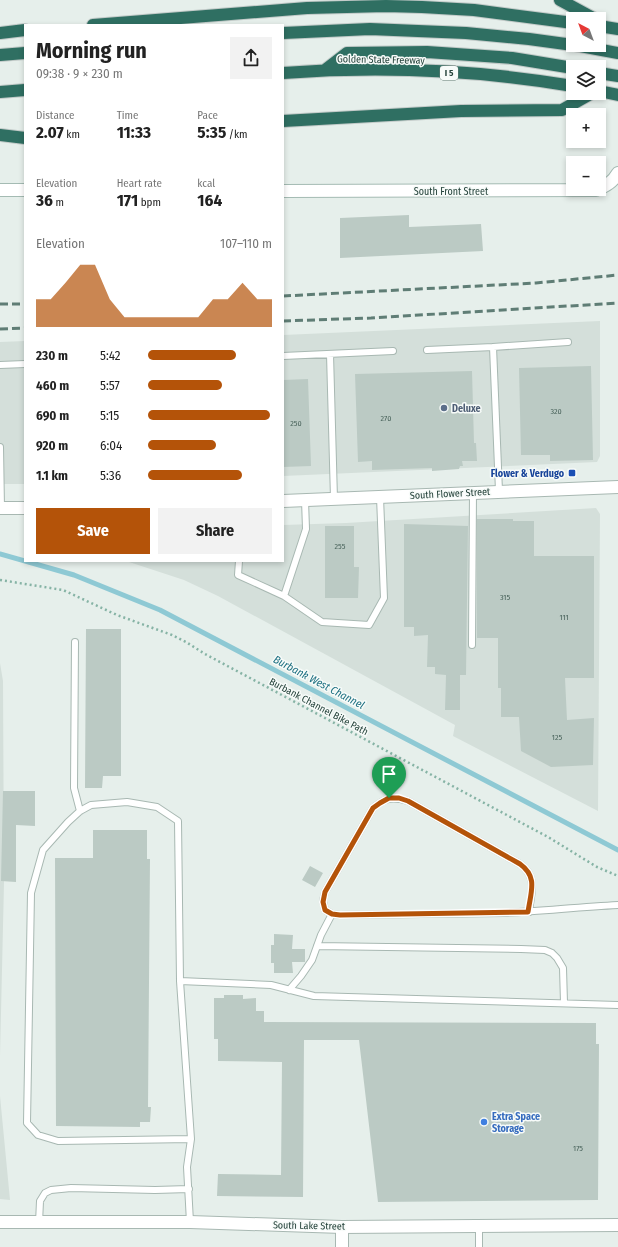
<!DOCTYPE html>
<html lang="en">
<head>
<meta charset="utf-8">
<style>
	body { margin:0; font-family:"Fira Sans Condensed",sans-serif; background:#f2f2f2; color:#222; height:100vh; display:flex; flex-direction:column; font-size:15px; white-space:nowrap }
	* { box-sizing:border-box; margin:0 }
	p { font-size:13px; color:#767676 }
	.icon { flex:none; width:22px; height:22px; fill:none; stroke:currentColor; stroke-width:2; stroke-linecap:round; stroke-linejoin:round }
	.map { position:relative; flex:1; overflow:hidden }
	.panel { position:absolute; left:24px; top:24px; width:260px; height:538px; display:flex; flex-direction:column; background:#fff; border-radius:0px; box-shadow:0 2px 6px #0003 }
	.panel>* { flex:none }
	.needle { width:26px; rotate:319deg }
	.tools { position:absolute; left:566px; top:12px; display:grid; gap:8px }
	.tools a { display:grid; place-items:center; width:40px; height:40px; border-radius:0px; background:#fff; box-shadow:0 2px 6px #0003; font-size:20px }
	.pin { position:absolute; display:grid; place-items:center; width:34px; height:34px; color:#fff; margin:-41px -17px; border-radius:50% 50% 50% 0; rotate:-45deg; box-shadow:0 0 4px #0007 }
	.pin .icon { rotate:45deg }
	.round { display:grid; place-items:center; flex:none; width:42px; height:42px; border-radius:0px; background:#f2f2f2 }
	.headline { display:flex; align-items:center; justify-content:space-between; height:68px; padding:0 12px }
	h1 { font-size:22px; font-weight:700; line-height:30px }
	.stats { display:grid; grid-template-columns:repeat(3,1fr); gap:6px; height:68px; padding:4px 12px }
	.stats div { display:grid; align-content:center }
	.stats b { font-size:17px; font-weight:700 }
	.stats small { font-size:11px; font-weight:400 }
	.stats p { font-size:11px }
	.chart { height:112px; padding:8px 12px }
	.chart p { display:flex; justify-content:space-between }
	.chart svg { width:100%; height:72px; margin-top:4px; fill:#b45309; opacity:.7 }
	.cta { display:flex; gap:8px; margin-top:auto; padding:8px 12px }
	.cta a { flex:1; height:46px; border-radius:0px; background:#b45309; color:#fff; font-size:16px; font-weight:700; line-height:46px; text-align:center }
	.cta a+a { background:#f2f2f2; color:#222 }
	ul { padding:0 12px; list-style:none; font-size:13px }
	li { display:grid; grid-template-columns:64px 48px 1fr; align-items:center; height:30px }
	li i { height:10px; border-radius:5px; background:#b45309 }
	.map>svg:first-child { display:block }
	.built { fill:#d4dfda }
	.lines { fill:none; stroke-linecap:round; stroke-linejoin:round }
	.stream { stroke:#8ec9d4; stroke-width:5 }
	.building { fill:#bbcac4 }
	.service-casing { stroke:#a8b8b2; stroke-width:8 }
	.minor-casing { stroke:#a8b8b2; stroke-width:14 }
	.tertiary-casing { stroke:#a8b8b2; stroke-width:14 }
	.secondary-casing { stroke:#a4bbb3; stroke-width:14 }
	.motorway-casing { stroke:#c2cac8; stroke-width:14 }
	.path { stroke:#86b3a5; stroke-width:2.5; stroke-dasharray:2 3; stroke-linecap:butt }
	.service { stroke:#fff; stroke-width:6 }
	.minor { stroke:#fff; stroke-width:12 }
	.tertiary { stroke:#fff; stroke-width:12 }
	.secondary { stroke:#fff; stroke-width:12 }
	.motorway { stroke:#2f6f62; stroke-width:12 }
	.rail { stroke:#5f7d75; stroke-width:3; stroke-dasharray:8 4; stroke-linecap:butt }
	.route-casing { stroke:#fff; stroke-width:8 }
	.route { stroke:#b45309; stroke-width:5 }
	.service-dot { fill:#5c6f8a; stroke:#f7fbf9; stroke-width:1.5 }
	.transit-dot { fill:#1a4fb4; stroke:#f7fbf9; stroke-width:1.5 }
	.shop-dot { fill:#3f7fe0; stroke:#f7fbf9; stroke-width:1.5 }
	.labels { text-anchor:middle; stroke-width:3; stroke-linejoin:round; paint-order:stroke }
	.number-label { font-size:8px; fill:#4a645c }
	.shield { fill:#f7fbf9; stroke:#637a73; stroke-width:1 }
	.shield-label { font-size:9px; font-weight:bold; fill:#24423a }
	.street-label { font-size:10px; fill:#24423a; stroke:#f7fbf9 }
	.service-label { font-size:10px; font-weight:bold; fill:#4e5e75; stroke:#f7fbf9; text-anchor:start }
	.transit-label { font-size:10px; font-weight:bold; fill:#164399; stroke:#f7fbf9; text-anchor:end }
	.shop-label { font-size:10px; font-weight:bold; fill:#366cbe; stroke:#f7fbf9; text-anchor:start }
	.water-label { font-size:11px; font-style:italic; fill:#1c6f80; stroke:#f7fbf9 }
</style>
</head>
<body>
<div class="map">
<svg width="618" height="1247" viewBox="0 0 618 1247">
	<rect width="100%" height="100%" fill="#e6efeb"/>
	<path class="built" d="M600,321V456L597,462L283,476V335Z
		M25,341V484H0V342Z
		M596,508L600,514L598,811L453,736L455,725L218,596L184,580L126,561H283V525L346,523Z
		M0,663L3,681L4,883L0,1056Z
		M0,1096L10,1200L0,1199Z"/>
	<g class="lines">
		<path class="stream" d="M0,554L74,575L160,610L618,850"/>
	</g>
	<path class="building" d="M409,215V227L481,224L483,251L340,258V218Z
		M591,366L593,460L550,461V455H521L519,368Z
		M472,371L474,443H476L477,461H462L463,466H460L459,469L432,471V468L372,470V461L358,462L355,374Z
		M308,379L311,466L283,467V380Z
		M477,519H513V521H534V556H594V678H565L567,720L594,718L593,765L551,767L521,751L519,717H501V688H498V638H477Z
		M404,524L468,526L466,675H460V710H445L446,675L435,674V667H427L428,635L414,636V627H404Z
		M325,526H354V567H359L358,598H325Z
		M86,629H121V776H103L102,788H85Z
		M3,791H35V826L16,825V882L1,881Z
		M93,830H147V859H150L148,1107H151L150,1122H140V1127L56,1126L55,858H93Z
		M310,866L323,873L315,887L302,880Z
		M274,934L293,935L292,949H305V962H292L293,973H274V963H271V945H274Z
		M224,995H243V999L256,998V1011H264V1022L596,1023V1044H599L598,1200L378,1202L359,1040H304L303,1197L217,1196L218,1174L281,1175L282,1062L218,1061V1039H214V998H224Z"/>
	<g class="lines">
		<g class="service-casing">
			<path id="service" d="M427,350L493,347
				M330,354L334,499
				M283,356L393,351
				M0,365L25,364
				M0,447L1,508
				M499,491L493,347L568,342
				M239,561L238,575L284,596L322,622L369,625L384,598L380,497
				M284,596L306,529L305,500
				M75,642L74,788L80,811
				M472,645L473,492
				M529,912C531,892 538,877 520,864L408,801C392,796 385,798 373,808L325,892L323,901L325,910L332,914L340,915L504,913C542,911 580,907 618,905
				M317,946L521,949L545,950L552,953L557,958L563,968L564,1003
				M180,981L271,985L314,996L618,1005
				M289,990L301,976L312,960L321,935L332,914
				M190,1222L187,1167L191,1139L180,981L178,821L157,807L127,802L91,805L80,811L68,822L43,850L31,893L27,1123L38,1135L58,1141L191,1139
				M39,1223L40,1201L45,1193L51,1190L71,1188L155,1190L189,1189
				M479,1247V1226"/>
		</g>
		<g class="minor-casing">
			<path id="minor" d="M283,501L618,487
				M0,508H25
				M342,1227V1247"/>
		</g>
		<g class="tertiary-casing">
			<path id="tertiary" d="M0,1222H190L342,1227L618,1225"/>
		</g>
		<g class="secondary-casing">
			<path id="secondary" d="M0,190H25
				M283,191L596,190C606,186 613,182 618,173"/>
		</g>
		<g class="motorway-casing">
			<path id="motorway" d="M560,0L595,19
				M93,25L307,8L386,6L422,7L474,10L573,23
				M599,26L618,29
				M0,33L25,30
				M283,33L370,29L466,33L529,39L573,45
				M575,45L618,53
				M0,55L25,53
				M325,70L347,53L427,52L512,58L573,68
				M283,73C379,66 478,70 573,86
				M599,73L618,76
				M599,91L618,95
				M0,92L25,90
				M283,121L461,111L562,110L592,93
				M0,135L25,138"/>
		</g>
		<path class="path" d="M0,580L63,590L117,615L172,635L186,642L205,654L548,837L597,867L618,876"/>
		<use href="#service" class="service"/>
		<use href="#minor" class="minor"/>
		<use href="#tertiary" class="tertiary"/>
		<use href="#secondary" class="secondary"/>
		<use href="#motorway" class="motorway"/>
		<path class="rail" d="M283,296L536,283L618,275
			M0,304H25
			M283,321L371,318L618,303
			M0,329L25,328"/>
	</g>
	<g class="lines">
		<g class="route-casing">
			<path id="route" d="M389,798H399L408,801L520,864C538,877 531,891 528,912L340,915L332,914L325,910L323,902L325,892L373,808L380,803Z"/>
		</g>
		<use href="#route" class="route"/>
	</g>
	<circle class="service-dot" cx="444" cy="408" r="4"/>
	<rect class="transit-dot" x="568" y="469" width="8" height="8" rx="2"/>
	<circle class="shop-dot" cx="484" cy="1122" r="4"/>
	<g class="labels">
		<g class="number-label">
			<text x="556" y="414">320</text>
			<text x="386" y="421">270</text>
			<text x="296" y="426">250</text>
			<text x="340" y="549">255</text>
			<text x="505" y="600">315</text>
			<text x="564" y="620">111</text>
			<text x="557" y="740">125</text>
			<text x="578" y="1151">175</text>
		</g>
		<rect class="shield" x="440" y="66" width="18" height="14" rx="3"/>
		<g class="shield-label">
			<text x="449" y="76">I 5</text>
		</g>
		<g class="street-label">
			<text transform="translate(381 59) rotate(1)" y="4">Golden State Freeway</text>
			<text x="451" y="195">South Front Street</text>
			<text transform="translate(450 493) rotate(-3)" y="4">South Flower Street</text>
			<text transform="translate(319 706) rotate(28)" y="4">Burbank Channel Bike Path</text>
			<text transform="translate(309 1225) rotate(1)" y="4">South Lake Street</text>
		</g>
		<g class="service-label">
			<text x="452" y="412">Deluxe</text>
		</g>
		<g class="transit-label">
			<text x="564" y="477">Flower &amp; Verdugo</text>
		</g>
		<g class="shop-label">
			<text x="492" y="1120">Extra Space<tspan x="492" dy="12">Storage</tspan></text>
		</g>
		<g class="water-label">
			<text transform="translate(319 682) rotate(28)" y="4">Burbank West Channel</text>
		</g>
	</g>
</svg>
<div class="tools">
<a><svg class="needle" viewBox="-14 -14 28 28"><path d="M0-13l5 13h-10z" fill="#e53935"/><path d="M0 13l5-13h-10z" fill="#767676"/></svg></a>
<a><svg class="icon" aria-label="layers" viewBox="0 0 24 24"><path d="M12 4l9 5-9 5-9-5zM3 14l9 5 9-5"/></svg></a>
<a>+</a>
<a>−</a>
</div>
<div class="pin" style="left:389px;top:798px;background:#1e9e55"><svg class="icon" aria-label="arrive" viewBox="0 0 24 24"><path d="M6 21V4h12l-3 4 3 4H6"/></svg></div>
<section class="panel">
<div class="headline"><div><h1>Morning run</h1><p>09:38 · 9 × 230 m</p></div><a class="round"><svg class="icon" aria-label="share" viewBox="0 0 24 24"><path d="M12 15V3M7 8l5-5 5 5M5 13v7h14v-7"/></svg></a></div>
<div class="stats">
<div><p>Distance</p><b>2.07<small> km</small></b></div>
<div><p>Time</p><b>11:33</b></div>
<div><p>Pace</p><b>5:35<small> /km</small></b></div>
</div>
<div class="stats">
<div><p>Elevation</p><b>36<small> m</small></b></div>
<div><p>Heart rate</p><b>171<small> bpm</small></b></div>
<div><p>kcal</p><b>164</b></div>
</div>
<div class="chart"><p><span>Elevation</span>107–110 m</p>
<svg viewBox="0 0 160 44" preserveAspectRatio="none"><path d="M0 44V27L10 27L20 17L30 6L40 6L50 27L60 38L70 38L80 38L90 38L100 38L110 38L120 27L130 27L140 17L150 27L160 27V44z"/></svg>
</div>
<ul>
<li><b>230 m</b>5:42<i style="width:71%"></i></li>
<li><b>460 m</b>5:57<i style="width:60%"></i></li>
<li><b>690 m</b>5:15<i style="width:98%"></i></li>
<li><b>920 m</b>6:04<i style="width:55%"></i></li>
<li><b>1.1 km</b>5:36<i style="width:76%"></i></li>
</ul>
<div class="cta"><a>Save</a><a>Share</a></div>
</section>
</div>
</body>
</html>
